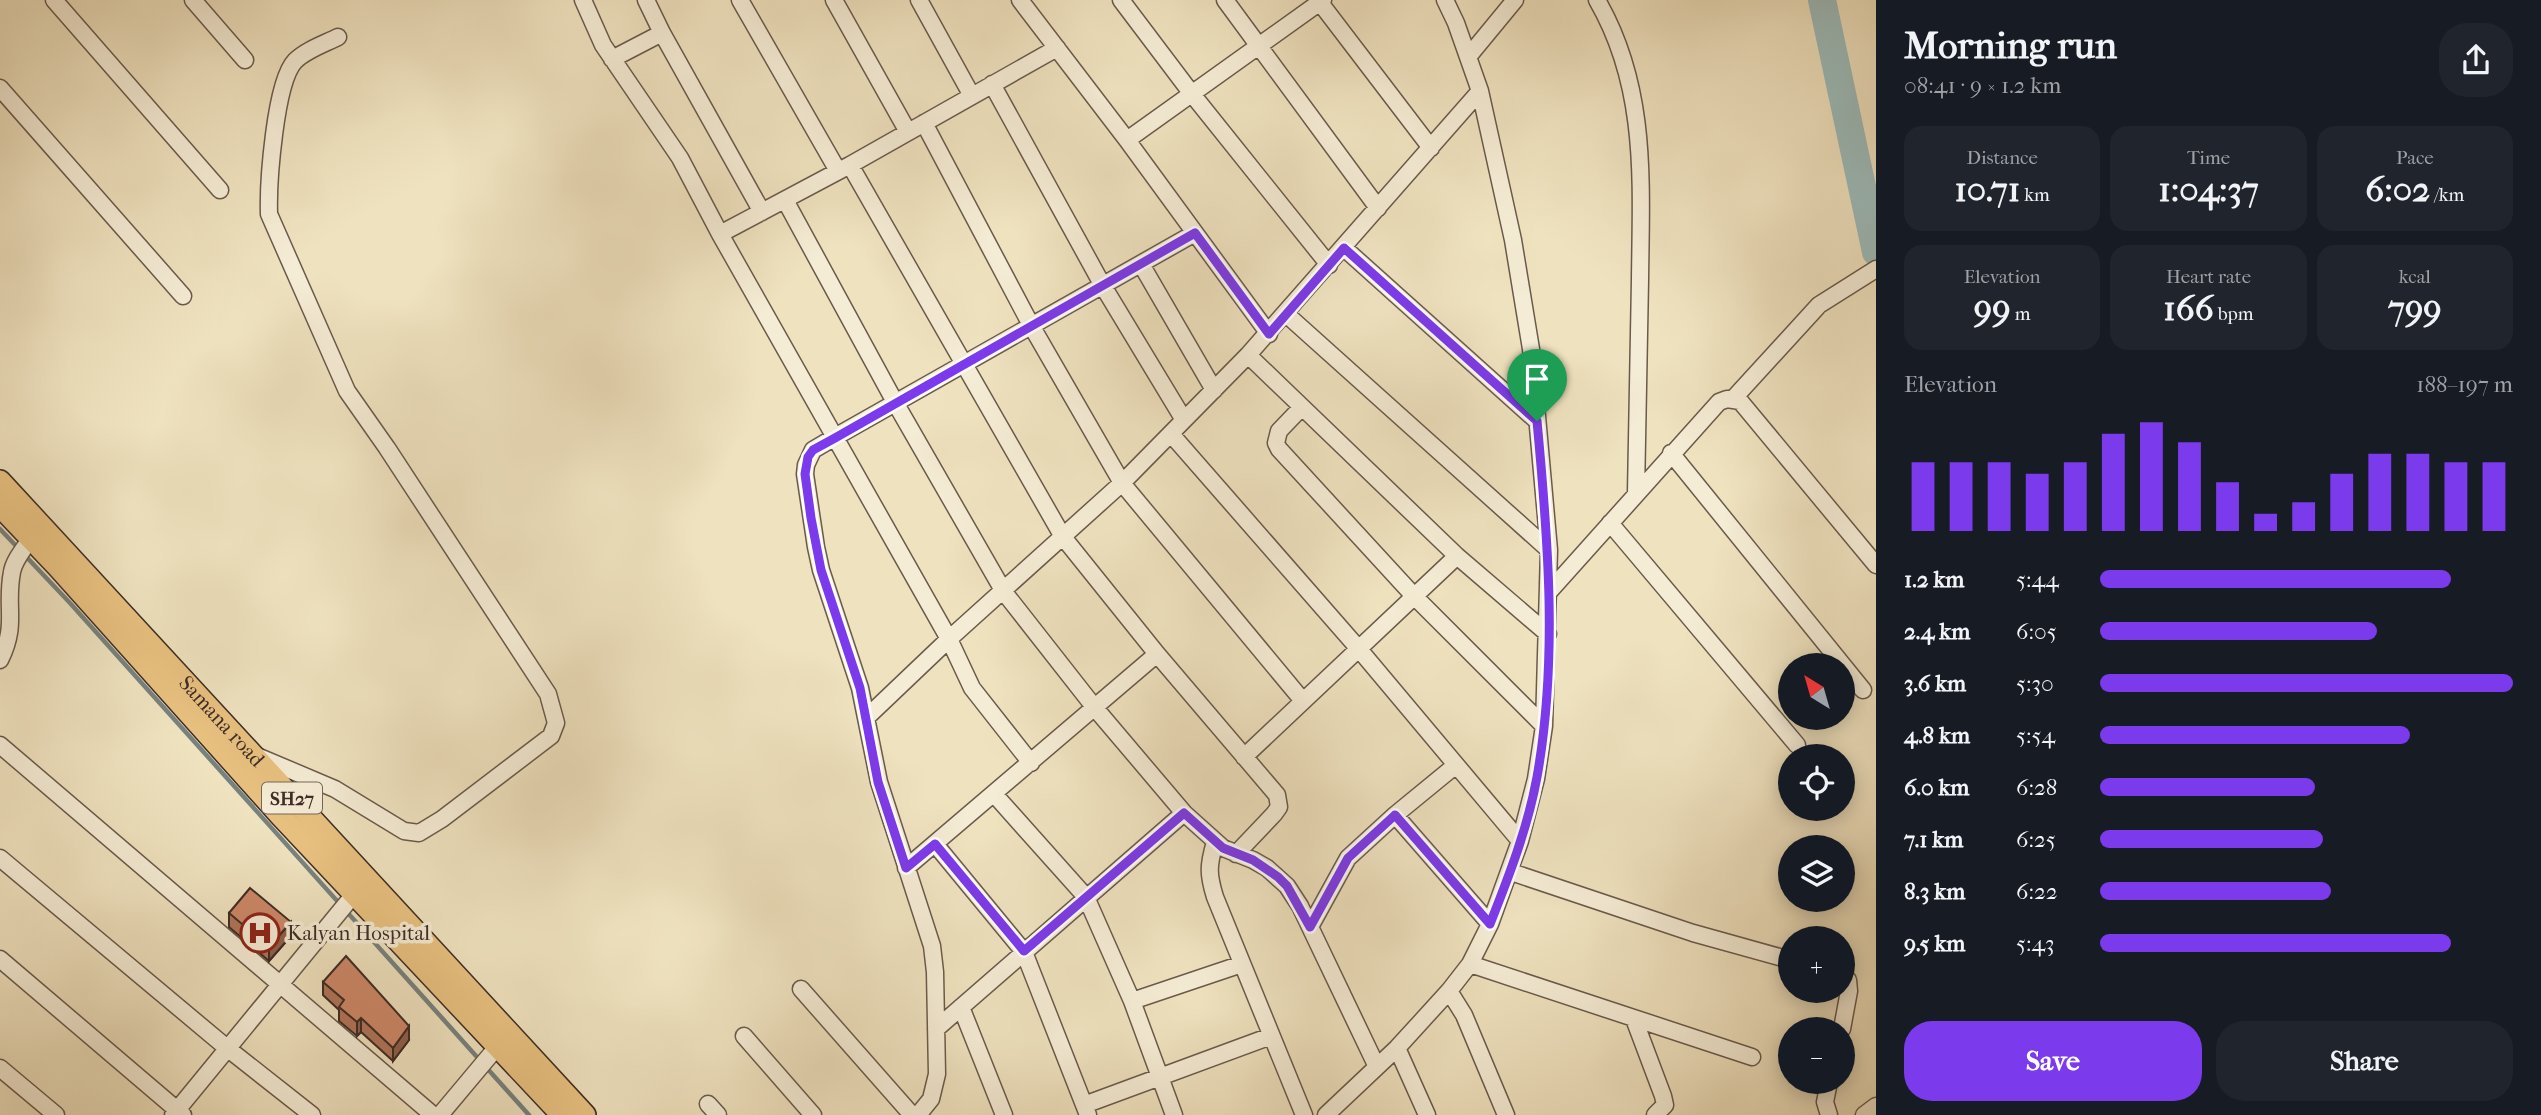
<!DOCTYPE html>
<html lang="en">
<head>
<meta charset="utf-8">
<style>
	body { margin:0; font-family:"IM FELL French Canon",serif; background:#20242c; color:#f1f3f6; height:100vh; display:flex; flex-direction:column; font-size:26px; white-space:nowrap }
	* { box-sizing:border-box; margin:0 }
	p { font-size:23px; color:#9ea1a6 }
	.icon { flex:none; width:38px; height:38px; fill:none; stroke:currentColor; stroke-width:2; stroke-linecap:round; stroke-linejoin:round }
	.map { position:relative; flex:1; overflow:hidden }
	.details { display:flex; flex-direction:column; background:#171b24; width:665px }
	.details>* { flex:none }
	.needle { width:46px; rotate:323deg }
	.controls { position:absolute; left:1778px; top:653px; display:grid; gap:14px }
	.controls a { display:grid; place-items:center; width:77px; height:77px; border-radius:50%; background:#171b24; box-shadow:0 4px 18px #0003; font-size:35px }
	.pin { position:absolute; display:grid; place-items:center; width:60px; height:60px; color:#fff; margin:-72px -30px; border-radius:50% 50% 50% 0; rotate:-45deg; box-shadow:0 0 7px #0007 }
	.pin .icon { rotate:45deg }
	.round { display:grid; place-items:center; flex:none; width:74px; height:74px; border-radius:28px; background:#20242c }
	.head { display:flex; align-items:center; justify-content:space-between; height:119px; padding:0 28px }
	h1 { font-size:38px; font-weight:700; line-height:52px }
	.stats { display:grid; grid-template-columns:repeat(3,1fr); gap:10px; height:119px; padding:7px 28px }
	.stats div { display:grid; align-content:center; border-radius:18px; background:#20242c; text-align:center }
	.stats b { font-size:35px; font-weight:700 }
	.stats small { font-size:19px; font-weight:400 }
	.stats p { font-size:19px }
	.chart { height:196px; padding:14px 28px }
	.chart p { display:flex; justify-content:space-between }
	.chart svg { width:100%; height:126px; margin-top:7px; stroke:#7c3aed; stroke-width:6 }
	.cta { display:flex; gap:14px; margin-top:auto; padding:14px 28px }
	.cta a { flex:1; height:80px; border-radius:28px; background:#7c3aed; color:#fff; font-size:28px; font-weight:700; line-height:80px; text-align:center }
	.cta a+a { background:#20242c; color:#f1f3f6 }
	ul { padding:0 28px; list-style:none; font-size:23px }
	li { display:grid; grid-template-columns:112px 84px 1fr; align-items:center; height:52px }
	li i { height:18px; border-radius:9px; background:#7c3aed }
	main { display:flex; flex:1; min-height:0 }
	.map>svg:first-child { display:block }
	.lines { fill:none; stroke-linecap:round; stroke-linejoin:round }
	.stream { stroke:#77827f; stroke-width:4.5 }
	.river { stroke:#9dbcbb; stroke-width:28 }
	.minor-casing { stroke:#6a5a4c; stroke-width:19 }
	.major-casing { stroke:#3d2c26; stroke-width:24 }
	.minor { stroke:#f5ecd5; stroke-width:16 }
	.major { stroke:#e8c180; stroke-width:21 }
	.wall { fill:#b0755a; stroke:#3d2c26; stroke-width:2 }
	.shaded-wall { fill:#905f4a; stroke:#3d2c26; stroke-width:2 }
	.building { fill:#cd8869; stroke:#3d2c26; stroke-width:2 }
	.route-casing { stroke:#fff; stroke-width:14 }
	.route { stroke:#7c3aed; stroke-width:9 }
	.labels { text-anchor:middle; stroke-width:7; stroke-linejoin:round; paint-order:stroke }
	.shield { fill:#f5ecd5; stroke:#74665a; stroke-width:2 }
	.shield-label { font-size:19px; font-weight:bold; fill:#3d2c26 }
	.street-label { font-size:21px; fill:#3d2c26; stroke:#f5ecd5 }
	.poi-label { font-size:21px; fill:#3d2c26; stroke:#f5ecd5; text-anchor:start }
</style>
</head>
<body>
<main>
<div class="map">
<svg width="1876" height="1115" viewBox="0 0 1876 1115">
	<rect width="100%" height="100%" fill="#efe2bf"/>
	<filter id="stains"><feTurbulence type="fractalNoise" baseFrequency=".00286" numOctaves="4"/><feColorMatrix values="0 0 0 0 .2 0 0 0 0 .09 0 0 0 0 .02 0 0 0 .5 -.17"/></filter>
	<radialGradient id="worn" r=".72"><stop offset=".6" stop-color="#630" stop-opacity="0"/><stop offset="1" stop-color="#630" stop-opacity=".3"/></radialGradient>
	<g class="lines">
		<path class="stream" d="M0,529L70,603L529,1115"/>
		<path class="river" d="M1822,0L1876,252"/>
		<g class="minor-casing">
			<path id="minor" d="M54,0L220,190
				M193,0L245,60
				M583,0L603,45L680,158L720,234L949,639L972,688L1031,763
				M646,0L662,33L762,212
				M740,0L838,171
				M834,0L908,132
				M919,0L972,96
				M1020,0L1127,140L1269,334
				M1121,0L1192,94L1329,265
				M1225,0L1378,208
				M1318,0L1431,148
				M1597,0C1648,88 1641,182 1640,280C1639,351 1638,422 1636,493
				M1468,57L1515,0
				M612,59L662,33
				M992,84L1103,286L1184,420
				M0,88L183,296
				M924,123L1032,327L1122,483L1303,701
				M1127,140L1323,0
				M850,165L1063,537L1157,654L1277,795L1279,807L1274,814L1236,854
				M785,200L896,404L1004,592L1095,708L1184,813L1223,848L1253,860L1267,868L1287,886L1300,906L1377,1067
				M720,234L850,165L1057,48
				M1344,248L1537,421
				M1141,264L1214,390
				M1286,314L1549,550
				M1248,355L1457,556L1548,634
				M1733,399L1819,305L1876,269
				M1302,407L1279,431L1276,443L1279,449L1414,596L1544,726
				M1171,434L1358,648L1520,841
				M1671,453L1863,690
				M1610,523L1797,745
				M1548,593L1719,402L1727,399L1740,401L1876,565
				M0,660C18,624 5,608 12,572C14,560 24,549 31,538
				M866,718L949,639L1122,483L1248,355L1480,91
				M0,745L433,1115
				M257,756L335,789L404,831L419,833L442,819L551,736L556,723L548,694L387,448L347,391L269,214C268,183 275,82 295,61C306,50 324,44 338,37
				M1244,757L1457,556
				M994,794L1086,897L1132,1001L1174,1115
				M1395,815L1490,924
				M1215,842C1208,866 1208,874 1215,897L1304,1115
				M935,844L1024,952L1088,1115
				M0,858L227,1048L312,1115
				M906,868L1157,654
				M1511,872L1693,933L1790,960
				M1310,927L1348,858L1395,815L1456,765
				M0,959L183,1115
				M1470,964L1752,1057
				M801,989L912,1115
				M1449,991L1464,1015L1506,1115
				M1132,1001L1242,964
				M961,1007L1004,1115
				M1634,1019L1663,1096L1665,1105L1655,1115
				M936,1029L1184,813
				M1842,1029L1849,991L1848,980L1843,976
				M744,1036L813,1115
				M1397,1048L1427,1115
				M0,1068L56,1115
				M1829,1082L1825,1102L1829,1115
				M708,1104L718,1115
				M1084,1105L1271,1036
				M173,1115L360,887
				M440,1115L497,1047
				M918,1115L931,1099L937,1074L935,972L932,946L879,782L860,688L821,570L816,547L805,474L806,465L813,450L835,437L1195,233
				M1326,1115L1397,1048L1449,991L1470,964L1490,924L1520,841L1536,779L1544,726L1549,550L1531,349L1513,240L1480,91L1456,23L1445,0
				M1864,1115L1876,1106"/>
		</g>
		<g class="major-casing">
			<g id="major">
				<path id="s1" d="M0,481L585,1115"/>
				<path d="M0,506L58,567L279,814L562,1115"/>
			</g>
		</g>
		<use href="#minor" class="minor"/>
		<use href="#major" class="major"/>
	</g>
	<path class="wall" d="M229,913L291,936L269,961L229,927Z
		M323,982L409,1040L393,1061L361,1032L357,1036L339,1021V1010L323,995Z"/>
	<path class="shaded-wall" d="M291,922V936L269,961V947Z
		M361,1018V1032L357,1036V1022Z
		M409,1026V1040L393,1061V1048Z"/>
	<path class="building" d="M250,888L291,922L269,947L229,913Z
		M346,956L409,1026L393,1048L361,1018L357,1022L339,1007L344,1000L323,982Z"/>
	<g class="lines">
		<g class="route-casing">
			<path id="route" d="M1195,233L1269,334L1344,248L1537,421C1548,538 1558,660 1537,777C1528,827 1509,876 1490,924L1395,815L1348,858L1310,927L1287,886L1278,877L1253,860L1223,848L1184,813L1024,951L935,844L906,868L878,782L860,688L821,570L811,518L805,474L808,457L813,450L835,438Z"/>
		</g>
		<use href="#route" class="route"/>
	</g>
	<defs>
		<g id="hospital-ring" transform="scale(2.0125)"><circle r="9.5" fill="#f5ecd5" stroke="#8f2418" stroke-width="1.5"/><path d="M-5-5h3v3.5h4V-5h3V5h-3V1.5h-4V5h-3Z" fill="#8f2418"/></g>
	</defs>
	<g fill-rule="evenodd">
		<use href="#hospital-ring" x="260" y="933"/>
	</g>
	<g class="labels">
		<rect class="shield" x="262" y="782.5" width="60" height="31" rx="5"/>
		<g class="shield-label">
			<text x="292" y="805">SH27</text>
		</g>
		<g class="street-label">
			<text dy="7" stroke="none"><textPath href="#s1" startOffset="327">Samana road</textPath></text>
		</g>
		<g class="poi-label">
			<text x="287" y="940">Kalyan Hospital</text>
		</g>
	</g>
	<rect width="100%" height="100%" filter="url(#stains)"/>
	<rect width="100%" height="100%" fill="url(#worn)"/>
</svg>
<div class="controls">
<a><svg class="needle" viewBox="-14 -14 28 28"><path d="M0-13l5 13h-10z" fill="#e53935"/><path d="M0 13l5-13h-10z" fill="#9ea1a6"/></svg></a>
<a><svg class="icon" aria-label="locate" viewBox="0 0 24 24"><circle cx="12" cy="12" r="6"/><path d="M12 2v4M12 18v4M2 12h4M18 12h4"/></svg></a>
<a><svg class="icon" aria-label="layers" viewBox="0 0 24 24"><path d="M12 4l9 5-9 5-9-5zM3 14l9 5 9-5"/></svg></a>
<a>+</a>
<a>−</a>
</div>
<div class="pin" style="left:1537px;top:421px;background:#1e9e55"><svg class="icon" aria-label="arrive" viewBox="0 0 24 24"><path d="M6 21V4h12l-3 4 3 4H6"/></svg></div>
</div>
<section class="details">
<div class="head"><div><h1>Morning run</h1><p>08:41 · 9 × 1.2 km</p></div><a class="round"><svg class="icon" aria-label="share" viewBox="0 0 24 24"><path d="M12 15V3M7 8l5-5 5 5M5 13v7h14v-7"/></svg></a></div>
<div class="stats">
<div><p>Distance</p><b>10.71<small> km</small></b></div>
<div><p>Time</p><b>1:04:37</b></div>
<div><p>Pace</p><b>6:02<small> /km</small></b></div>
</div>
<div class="stats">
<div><p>Elevation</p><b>99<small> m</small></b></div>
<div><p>Heart rate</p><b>166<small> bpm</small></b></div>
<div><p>kcal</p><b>799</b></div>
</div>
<div class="chart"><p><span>Elevation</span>188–197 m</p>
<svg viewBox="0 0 160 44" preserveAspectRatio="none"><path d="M5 44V20M15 44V20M25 44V20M35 44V24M45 44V20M55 44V10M65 44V6M75 44V13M85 44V27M95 44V38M105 44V34M115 44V24M125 44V17M135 44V17M145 44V20M155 44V20"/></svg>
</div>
<ul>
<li><b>1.2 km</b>5:44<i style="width:85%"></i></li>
<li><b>2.4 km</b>6:05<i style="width:67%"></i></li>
<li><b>3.6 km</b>5:30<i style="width:100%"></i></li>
<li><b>4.8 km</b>5:54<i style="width:75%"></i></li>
<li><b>6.0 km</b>6:28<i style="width:52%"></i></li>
<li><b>7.1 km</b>6:25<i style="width:54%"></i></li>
<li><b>8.3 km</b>6:22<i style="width:56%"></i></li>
<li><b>9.5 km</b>5:43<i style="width:85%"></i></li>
</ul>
<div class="cta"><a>Save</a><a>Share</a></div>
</section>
</main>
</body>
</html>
